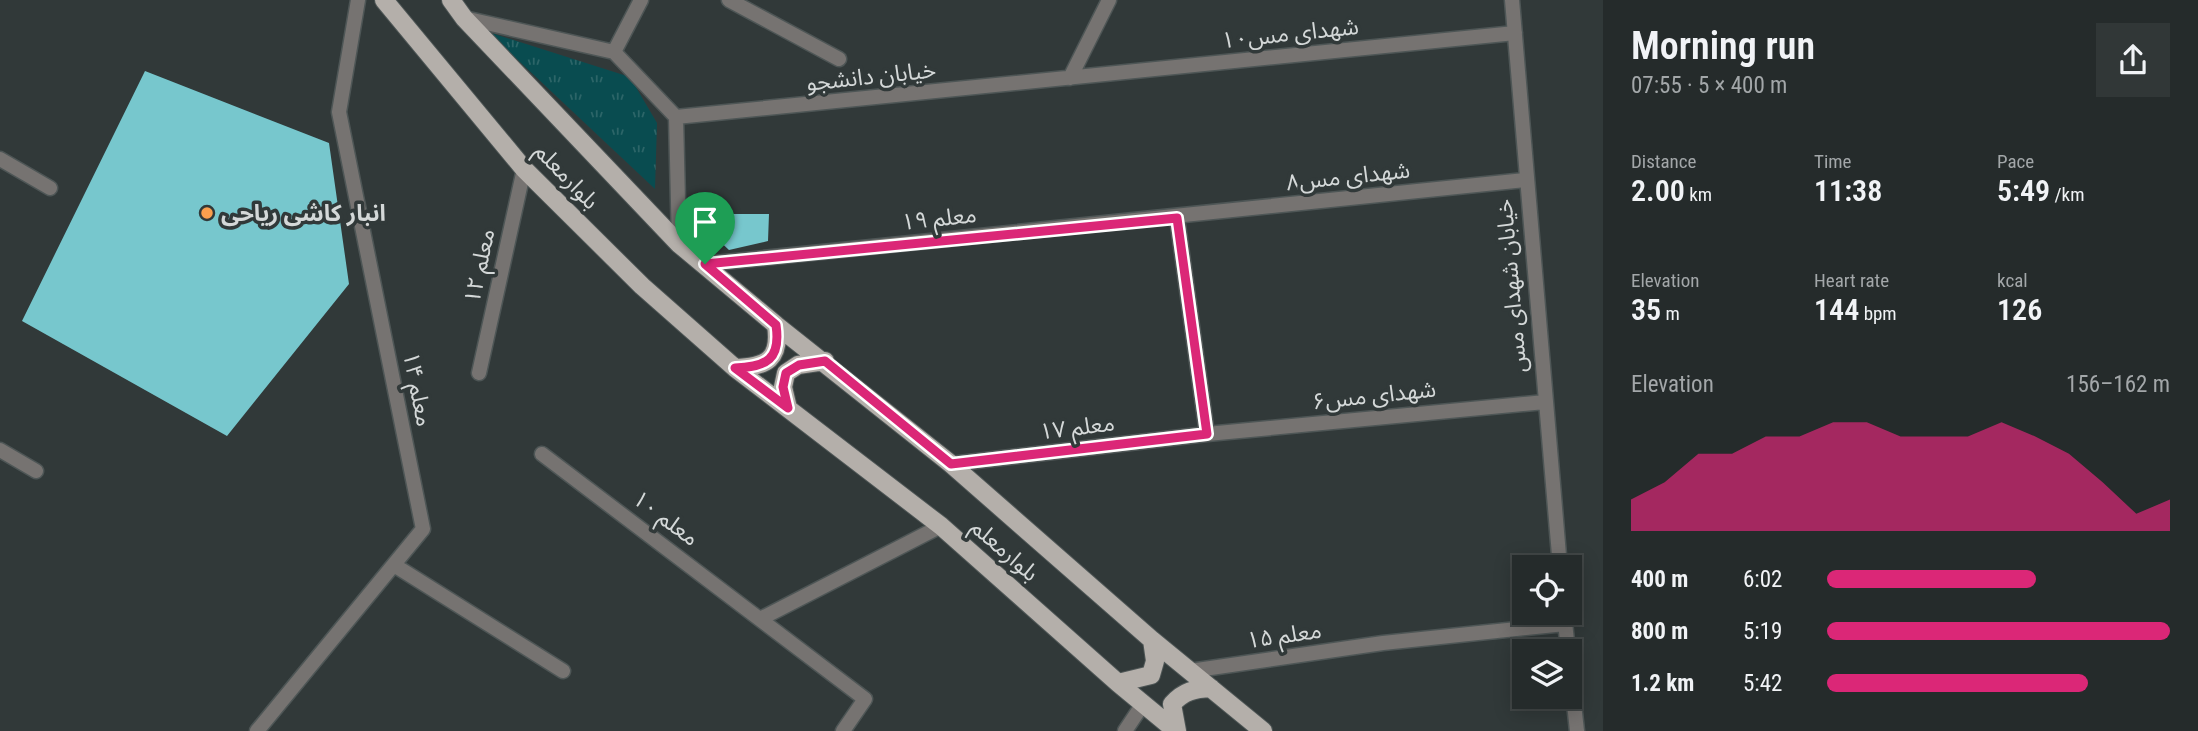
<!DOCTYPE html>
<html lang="en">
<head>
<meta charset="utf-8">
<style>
	body { margin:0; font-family:"Roboto Condensed","Noto Sans Arabic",sans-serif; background:#313737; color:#f1f3f6; height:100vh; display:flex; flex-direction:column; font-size:26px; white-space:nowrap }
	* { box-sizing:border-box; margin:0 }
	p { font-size:23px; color:#a3a7a9 }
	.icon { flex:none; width:38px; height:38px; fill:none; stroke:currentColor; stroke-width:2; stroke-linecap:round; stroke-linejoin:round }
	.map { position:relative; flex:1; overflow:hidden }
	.details { display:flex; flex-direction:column; background:#252b2b; width:595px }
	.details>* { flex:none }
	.tools { position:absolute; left:1512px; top:555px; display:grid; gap:14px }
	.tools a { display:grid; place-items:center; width:70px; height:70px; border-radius:0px; background:#252b2b; box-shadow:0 4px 18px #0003,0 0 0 2px #424747; font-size:35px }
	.pin { position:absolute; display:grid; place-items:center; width:60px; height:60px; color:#fff; margin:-72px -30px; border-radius:50% 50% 50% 0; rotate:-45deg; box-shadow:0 0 7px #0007 }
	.pin .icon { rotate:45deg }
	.round { display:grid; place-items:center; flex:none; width:74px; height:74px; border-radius:0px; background:#313737 }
	.overview { display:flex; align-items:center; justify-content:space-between; height:119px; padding:0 28px }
	h1 { font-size:38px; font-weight:600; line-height:52px }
	.stats { display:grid; grid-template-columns:repeat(3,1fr); gap:10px; height:119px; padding:7px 28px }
	.stats div { display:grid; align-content:center }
	.stats b { font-size:30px; font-weight:600 }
	.stats small { font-size:19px; font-weight:400 }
	.stats p { font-size:19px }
	.chart { height:196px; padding:14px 28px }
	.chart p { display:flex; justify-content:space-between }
	.chart svg { width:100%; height:126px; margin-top:7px; fill:#db2777; opacity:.7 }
	ul { padding:0 28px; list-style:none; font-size:23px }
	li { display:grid; grid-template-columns:112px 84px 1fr; align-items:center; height:52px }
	li i { height:18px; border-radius:9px; background:#db2777 }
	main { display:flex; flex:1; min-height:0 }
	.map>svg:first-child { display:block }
	.grass { fill:url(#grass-tufts) }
	.building { fill:#77c7cd }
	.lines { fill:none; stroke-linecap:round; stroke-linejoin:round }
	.minor-casing { stroke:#4e5656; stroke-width:17 }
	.primary-casing { stroke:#4e5656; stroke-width:20 }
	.minor { stroke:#767371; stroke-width:14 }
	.primary { stroke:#b4afaa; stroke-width:18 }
	.route-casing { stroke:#fff; stroke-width:14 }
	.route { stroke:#db2777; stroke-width:9 }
	.poi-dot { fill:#fa9f4e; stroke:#313939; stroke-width:2.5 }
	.labels { text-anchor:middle; stroke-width:7; stroke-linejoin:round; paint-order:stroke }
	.street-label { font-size:23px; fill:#d4d8d8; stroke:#313939 }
	.poi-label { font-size:23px; font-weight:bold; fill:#d4d8d8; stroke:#313939; text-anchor:start }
</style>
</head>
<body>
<main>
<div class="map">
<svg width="1603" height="731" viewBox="0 0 1603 731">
	<defs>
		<pattern id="grass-tufts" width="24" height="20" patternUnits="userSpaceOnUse" patternTransform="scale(1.75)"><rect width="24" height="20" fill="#094c50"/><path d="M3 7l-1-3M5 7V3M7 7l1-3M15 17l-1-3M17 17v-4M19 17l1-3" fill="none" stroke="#2c6568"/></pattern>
	</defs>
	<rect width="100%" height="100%" fill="#313939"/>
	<path class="grass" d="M488,32L630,77L657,123L655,189Z"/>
	<path class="building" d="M145,71L329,143L349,284L227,436L22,321Z
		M721,214H769L768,241L729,250L713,235Z"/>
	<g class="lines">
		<g class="minor-casing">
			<path id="minor" d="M641,0L614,52L676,117L679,244
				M729,0L839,59
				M1512,0L1560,567
				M464,18L614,52
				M1070,78L1109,0
				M676,117L1515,33
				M0,159L50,188
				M1177,218L1207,434
				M705,264L1525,180
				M479,373L524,169
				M0,450L36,471
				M542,454L865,699L843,731
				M951,464L1207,434L1545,402
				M394,565L563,671
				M1564,612L1568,651
				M762,618L941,526
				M1570,667L1577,731
				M1190,671L1383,643L1565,624
				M257,731L423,529L339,112L358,0
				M1125,731L1143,704"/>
		</g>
		<g class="primary-casing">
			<path id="primary" d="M384,0L524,169L642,286L735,368C767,367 781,359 776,325L679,244L464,18L451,0
				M735,368L941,526L1118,683L1151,675L1155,661L1152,640L951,464L776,325
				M788,408L783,387L786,373L798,365L825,361
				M1152,640L1263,731
				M1118,683L1176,731
				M1177,731L1172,704C1184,691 1194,689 1211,688"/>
		</g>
		<use href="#minor" class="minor"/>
		<use href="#primary" class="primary"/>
	</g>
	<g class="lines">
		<g class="route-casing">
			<path id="route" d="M1177,218L1207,434L951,464L825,361L799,365L786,373L783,387L788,408L735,368C767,367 781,359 776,325L705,264Z"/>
		</g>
		<use href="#route" class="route"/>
	</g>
	<circle class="poi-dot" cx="207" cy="213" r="7"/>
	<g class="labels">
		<g class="street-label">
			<text transform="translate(1290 33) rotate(-6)" y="8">شهدای مس۱۰</text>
			<text transform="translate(871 76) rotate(-6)" y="8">خیابان دانشجو</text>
			<text transform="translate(567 176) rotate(46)" y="8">بلوارمعلم</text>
			<text transform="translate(1348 176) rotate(-6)" y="8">شهدای مس۸</text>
			<text transform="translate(939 218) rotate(-6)" y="8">معلم ۱۹</text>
			<text transform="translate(479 266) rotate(-78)" y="8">معلم ۱۲</text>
			<text transform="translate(1511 286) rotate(-95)" y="8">خیابان شهدای مس</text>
			<text transform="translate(418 389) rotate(79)" y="8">معلم ۱۴</text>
			<text transform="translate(1374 395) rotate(-6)" y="8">شهدای مس۶</text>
			<text transform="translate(1077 427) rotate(-7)" y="8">معلم ۱۷</text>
			<text transform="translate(666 518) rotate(37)" y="8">معلم ۱۰</text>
			<text transform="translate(1005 550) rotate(41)" y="8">بلوارمعلم</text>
			<text transform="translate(1284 635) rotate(-8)" y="8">معلم ۱۵</text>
		</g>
		<g class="poi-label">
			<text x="221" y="221">انبار کاشی ریاحی</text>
		</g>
	</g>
</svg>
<div class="tools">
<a><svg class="icon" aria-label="locate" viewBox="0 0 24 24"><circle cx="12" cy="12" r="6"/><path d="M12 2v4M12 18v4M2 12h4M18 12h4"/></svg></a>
<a><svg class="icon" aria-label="layers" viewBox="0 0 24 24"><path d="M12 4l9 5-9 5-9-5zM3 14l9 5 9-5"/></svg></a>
</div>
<div class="pin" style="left:705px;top:264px;background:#1e9e55"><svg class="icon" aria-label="arrive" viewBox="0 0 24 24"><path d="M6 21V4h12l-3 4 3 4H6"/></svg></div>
</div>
<section class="details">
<div class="overview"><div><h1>Morning run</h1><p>07:55 · 5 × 400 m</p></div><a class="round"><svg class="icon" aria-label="share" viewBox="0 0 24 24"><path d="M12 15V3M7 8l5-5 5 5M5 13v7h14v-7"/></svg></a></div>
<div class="stats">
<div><p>Distance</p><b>2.00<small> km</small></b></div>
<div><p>Time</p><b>11:38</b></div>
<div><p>Pace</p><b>5:49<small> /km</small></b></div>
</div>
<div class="stats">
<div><p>Elevation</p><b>35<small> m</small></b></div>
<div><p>Heart rate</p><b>144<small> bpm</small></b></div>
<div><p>kcal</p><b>126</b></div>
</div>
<div class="chart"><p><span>Elevation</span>156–162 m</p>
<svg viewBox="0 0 160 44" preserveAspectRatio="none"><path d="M0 44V33L10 27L20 17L30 17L40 11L50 11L60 6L70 6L80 11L90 11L100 11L110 6L120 11L130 17L140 27L150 38L160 33V44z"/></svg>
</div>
<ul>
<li><b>400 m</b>6:02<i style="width:61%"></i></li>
<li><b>800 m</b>5:19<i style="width:100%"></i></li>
<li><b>1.2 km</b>5:42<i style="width:76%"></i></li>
</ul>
</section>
</main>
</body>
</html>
